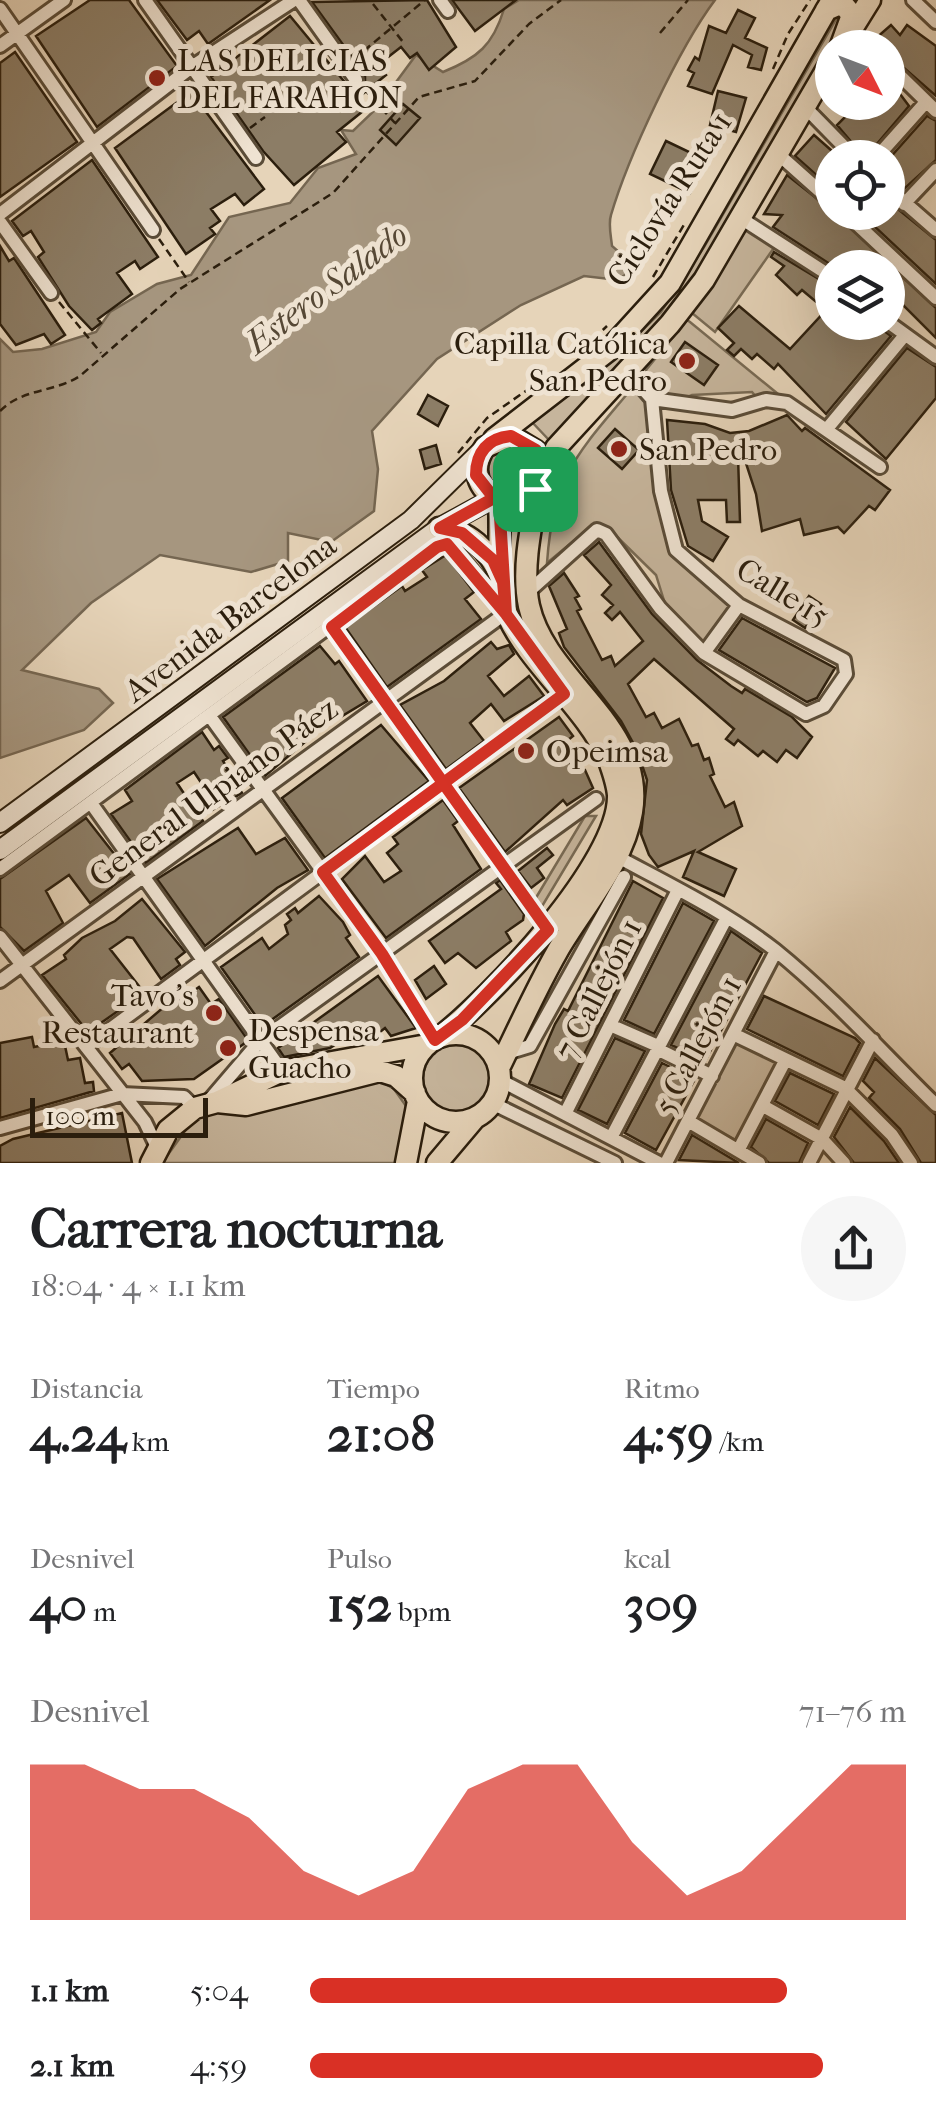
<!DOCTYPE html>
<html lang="es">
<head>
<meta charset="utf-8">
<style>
	body { margin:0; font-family:"IM FELL French Canon",serif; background:#f6f6f6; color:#202124; height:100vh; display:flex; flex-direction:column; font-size:38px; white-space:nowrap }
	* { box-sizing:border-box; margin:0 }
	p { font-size:32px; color:#757577 }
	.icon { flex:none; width:55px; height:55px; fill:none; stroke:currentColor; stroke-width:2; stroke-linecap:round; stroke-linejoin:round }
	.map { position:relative; height:1163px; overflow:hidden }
	.panel { display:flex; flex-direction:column; background:#fff; flex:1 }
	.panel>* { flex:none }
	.needle { width:65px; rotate:132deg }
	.tools { position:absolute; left:815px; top:30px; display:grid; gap:20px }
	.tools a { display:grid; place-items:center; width:90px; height:90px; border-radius:50%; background:#fff; box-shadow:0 10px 40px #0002; font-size:50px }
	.scale { position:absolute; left:30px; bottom:25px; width:178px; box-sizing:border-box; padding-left:10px; border:5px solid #2b1e0d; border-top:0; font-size:28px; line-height:35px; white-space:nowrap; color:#2b1e0d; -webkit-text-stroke:8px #efe3d2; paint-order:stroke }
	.pin { position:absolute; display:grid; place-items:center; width:85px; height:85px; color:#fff; margin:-42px; border-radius:20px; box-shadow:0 5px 15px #0006 }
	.round { display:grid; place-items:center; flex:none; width:105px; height:105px; border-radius:52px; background:#f6f6f6 }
	.headline { display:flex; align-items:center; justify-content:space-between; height:170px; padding:0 30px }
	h1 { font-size:55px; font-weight:800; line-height:75px }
	.figures { display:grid; grid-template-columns:repeat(3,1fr); gap:15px; height:170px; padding:10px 30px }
	.figures div { display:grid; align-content:center }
	.figures b { font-size:50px; font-weight:800 }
	.figures small { font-size:28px; font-weight:400 }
	.figures p { font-size:28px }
	.chart { height:280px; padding:20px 30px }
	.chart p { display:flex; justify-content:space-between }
	.chart svg { width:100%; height:180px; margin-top:10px; fill:#d93025; opacity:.7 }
	ul { padding:0 30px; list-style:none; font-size:32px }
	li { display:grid; grid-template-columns:160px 120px 1fr; align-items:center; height:75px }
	li i { height:25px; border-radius:12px; background:#d93025 }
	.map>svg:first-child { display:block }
	.green { fill:#c6b59c; stroke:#786a54; stroke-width:2.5 }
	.water { fill:#a6967f; stroke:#756651; stroke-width:2.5 }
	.building { fill:#8c7d66; stroke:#2b1e0d; stroke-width:2.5; fill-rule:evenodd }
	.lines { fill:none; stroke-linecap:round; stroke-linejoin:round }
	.minor-casing { stroke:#5a4c38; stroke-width:18 }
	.secondary-casing { stroke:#2b1e0d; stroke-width:22 }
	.primary-casing { stroke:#2b1e0d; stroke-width:25 }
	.path { stroke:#2b1e0d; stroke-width:2.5; stroke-dasharray:8 5; stroke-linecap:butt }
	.minor { stroke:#efe3d2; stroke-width:12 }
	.secondary { stroke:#efe3d2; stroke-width:18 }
	.primary { stroke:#e6d4b9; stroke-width:20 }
	.route-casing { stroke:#fff; stroke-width:20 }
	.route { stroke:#d93025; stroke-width:12 }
	.poi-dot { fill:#8f2418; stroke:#efe3d2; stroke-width:4 }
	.labels { text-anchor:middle; stroke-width:10; stroke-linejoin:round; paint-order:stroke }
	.poi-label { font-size:32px; fill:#2b1e0d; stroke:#efe3d2; text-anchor:start }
	.street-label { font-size:32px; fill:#2b1e0d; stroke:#efe3d2 }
	.water-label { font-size:35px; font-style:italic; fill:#564835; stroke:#efe3d2 }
</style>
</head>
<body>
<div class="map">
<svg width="936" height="1163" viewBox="0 0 936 1163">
	<rect width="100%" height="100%" fill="#e6d4b9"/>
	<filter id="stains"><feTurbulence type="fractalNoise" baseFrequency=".002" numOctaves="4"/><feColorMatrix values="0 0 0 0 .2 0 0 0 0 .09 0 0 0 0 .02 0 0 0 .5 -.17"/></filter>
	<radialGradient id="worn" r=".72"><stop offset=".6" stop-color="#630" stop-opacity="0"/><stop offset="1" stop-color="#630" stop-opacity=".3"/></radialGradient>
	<path class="green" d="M839,14L841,22C792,132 726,253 647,343C617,378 579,405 549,440L531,421L591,380L661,312L704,247Z
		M749,225L778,242L715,332L692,313Z
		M687,320L690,322L778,394L758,399L752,392L692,395L681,400C666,396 647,387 646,370Z
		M633,387L646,404L655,492L672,556L733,607L704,645L666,607L656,575L607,527L594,524L547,563C553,474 578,453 633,387Z
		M486 469a23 23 0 1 1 46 0a23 23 0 1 1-46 0Z
		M585,816H596L538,913L534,901Z
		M737,1042L782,1065L741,1143L696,1119Z
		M423 1079a35 35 0 1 1 70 0a35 35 0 1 1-70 0Z
		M377,1079L394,1089L406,1106L397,1163H162L187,1128L211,1106Z"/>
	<path class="water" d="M519,0H715C679,48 628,157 611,215C608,224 611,236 612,246L636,267L618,280L584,276L521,305L437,359L372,431L378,469L374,511L331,542L288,533V561L251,572L160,555L91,603L22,670L99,689L113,703L84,730L0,758V339L13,352L42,349L96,332L110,312L157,284L191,275L229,217L290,203L318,168L356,154L341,130L353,131L377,108L416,55L443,72C478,58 493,45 504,9Z"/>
	<path class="building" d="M90,0H129L177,66L97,127L36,36Z
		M157,0H270L208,44L199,31L187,40Z
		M427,0L456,47L429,70L417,53L410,58L401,47L383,61L378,65L386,75L359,97L368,107L337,132L346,142L294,185L263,151L211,77L290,16L348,86L358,90L365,83V75L312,2Z
		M452,0H516L475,31Z
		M738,10L755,18L745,38L767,48L761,70L748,67L752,55L733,45L712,94L688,86L694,73L688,70L695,57L699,60L709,26L726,33Z
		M891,25L900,35L907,25L936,46V96L888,54V48H880L875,39Z
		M15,52L77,142L0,197V63Z
		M888,78L909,106L865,158L837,125L860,102H888Z
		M718,91L746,98L736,132L710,125Z
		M191,92L264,189L244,205L235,194L211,209L220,221L210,228L215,234L186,254L115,148Z
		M403,104L420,118L396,145L380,130Z
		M927,116L936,121V160L904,189L888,178V160Z
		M814,135L840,158H832V189L795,156Z
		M666,141L706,160L690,193L650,174Z
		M92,160L158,257L140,269L135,261L117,273L132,294L98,319L101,323L92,330L69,306L38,257L44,252L31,231L23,236L12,221Z
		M787,175L834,212L936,308V338L888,290V268H836L773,227L782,215L764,214Z
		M888,201L936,240V284L859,212H888Z
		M0,246L9,261L14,258L65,335L51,344L44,334L16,345L0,324Z
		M774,252L832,287V322H872L891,336L826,414L778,364L774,369L757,354L752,359L741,349L734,356L727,350L734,343L718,328L739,306L790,349L826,310L802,290L797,295L776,275L784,266L771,257Z
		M685,342L718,365L704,385L671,362Z
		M907,348L936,367V398L886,459L846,422Z
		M428,395L448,406L438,426L418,414Z
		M787,415L802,431L805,428L890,490L875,510L869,506L844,533L838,527L804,535L800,519L762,531L756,494L743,454L738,455L740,522H727L726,500H698L702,521L728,537L713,561L688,546L671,490L667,420L705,424L730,433L749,431Z
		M615,429L639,450L622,469L598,448Z
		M436,445L441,464L425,469L420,450Z
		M599,542L652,614L697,660L731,686L742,693L745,689L792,717L812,737L797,758L786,750L777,762L763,751L758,756L738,740L734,745L726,739L734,729L654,659L628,684L646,717L654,713L662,728L679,719L692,746L698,744L704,760L709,758L714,774L710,776L725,807L734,802L742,826L698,852L736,869L724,896L683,877L694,851L658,867L649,855L641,834L647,780L637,750L621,721L564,647L559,633L567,629L549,586L564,573L579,596L575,598L581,609L577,611L602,660L611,656L615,666L643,641L620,612L612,620L605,613L613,605L602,595L611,585L584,555Z
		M446,555L474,592L465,599L481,619L387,687L345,627L402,586L405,591L427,577L422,570Z
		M809,596L821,604L805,628L793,620Z
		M742,618L835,668L817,698L807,702L719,650Z
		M491,642L497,649L509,645L514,654L488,676L504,696L529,676L544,696L504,721L491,704L470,723L484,741L446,769L400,705L444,681Z
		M320,646L335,664L339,661L367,701L319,730L265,776L223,717Z
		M559,717L573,736L562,745V752L575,770H585L593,788L567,805L563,800L505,852L459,788Z
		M381,725L429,781L325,858L282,798Z
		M202,732L214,750L219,746L228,758L223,761L242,793L200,817L203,821L146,863L111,814L132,801L125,790ZM194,772L208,793L191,804L177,783Z
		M443,800L458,821L453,825L481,869L386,938L342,879L365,856L384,882L401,871L387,853L398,844L393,837Z
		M86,818L130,874L90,903L69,875L46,891L63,923L24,951L0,927V879Z
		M238,828L256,854L285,838L308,870L277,888L205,946L157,879Z
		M547,848L553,855L537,868L544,878L531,888L518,871Z
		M500,880L524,914L523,920L506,932L511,941L476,968L458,953L445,963L429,941L501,889L496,883Z
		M633,881L663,898L562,1098L529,1084L555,1024L564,1009L568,1011Z
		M319,896L343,922L350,935L346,938L359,957L263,1026L221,967L262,938L269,949L288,934L285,925L291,920L287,914L295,908L298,913Z
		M142,899L185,952L176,959L180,965L161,979L133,938L127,937L110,949L139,986L124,998L128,1004L88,1032L42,975L66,959L64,955L82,938L115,921Z
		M683,903L714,921L654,1034L624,1020Z
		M731,931L762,953L705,1061L671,1045Z
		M434,966L446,984L426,999L415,980Z
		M378,976L416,1028L391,1036L385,1028L371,1039L362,1027L330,1048L284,1057L278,1048Z
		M199,987L211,1004L219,999L248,1040L245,1043L194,1079L142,1081L129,1064L122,1069L110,1053L172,1000L175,1004Z
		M764,996L855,1038L860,1043L843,1076L747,1029Z
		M32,1037L34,1047L64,1041L68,1060L80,1058L85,1083L93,1082L94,1091L0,1118V1043Z
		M615,1038L645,1051L607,1124L578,1110Z
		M875,1058L936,1115V1163H921L900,1129L869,1098L874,1092L863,1081Z
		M662,1063L695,1079L656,1150L625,1133Z
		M790,1073L834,1094L818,1125L775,1101Z
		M850,1107L884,1141L899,1163H854L834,1137Z
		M122,1113L132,1163H0V1146L13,1139Z
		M766,1119L808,1143L799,1163H769L751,1147Z
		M692,1135L739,1163L679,1160Z"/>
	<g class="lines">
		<g class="minor-casing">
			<path id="minor" d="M145,0L256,158
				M299,0L356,80
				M440,0L448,11
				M913,0L936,22
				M0,9L153,230
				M852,29L870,48
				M0,46L64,0
				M888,64L936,111
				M805,107L855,158
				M777,153L832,202
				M876,158L926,102
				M888,188L936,230
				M904,204L936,170
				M844,212L936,298
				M0,214L193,66L294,0
				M739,217L832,277
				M0,222L51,293
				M888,322L936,357
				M629,373L652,399L732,410L766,400L787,403L880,467
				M826,430L905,335
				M528,592L597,530L606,534L660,608L704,653L806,714L824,706L846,674L844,660L739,605L676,550L661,491L652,399
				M332,627L548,930
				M704,653L739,605
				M209,715L382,953L435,1040
				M91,803L282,1071
				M616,856C670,885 726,912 775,950C833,997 883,1053 936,1105
				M0,869L437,547L447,544L455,549L506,613L0,981
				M0,937L145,1122L156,1145
				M610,1025L658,1046
				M733,1034L845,1088L892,1135L911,1163
				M86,1047L564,694
				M657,1049L712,1076
				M507,1053L530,1046L624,877
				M500,1080L659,1163
				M207,1103L260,1041L596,799
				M492,1103L615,1163
				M763,1106L822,1139L844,1163
				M566,1112L678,890
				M688,1121L759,1163
				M0,1128L122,1094L184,1097L195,1108
				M612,1136L727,917
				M739,1149L785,1061
				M666,1163L776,951
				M809,1163L873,1040"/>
		</g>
		<g class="secondary-casing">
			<path id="secondary" d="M0,823L411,520L481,451
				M0,850L439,528L494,498"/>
		</g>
		<g class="primary-casing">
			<path id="primary" d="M826,10L842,3L852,15L840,48
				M852,29L870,0
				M494,439L609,350L670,283L832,0
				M542,470L536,451L511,436L485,447C472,466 475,485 494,498L519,500L535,489L556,448L670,324L704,280L832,60
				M439,528C468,529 490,551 500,576
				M412 1078a44 44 0 1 1 88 0a44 44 0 1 1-88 0Z
				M440,1037C491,997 620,862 618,795C617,783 612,769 608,758C586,708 528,663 507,614C496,589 501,530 499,500
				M499,1068C518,1029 536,989 557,952C582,908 624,863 632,812C646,725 546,682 529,606C521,568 532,522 539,484
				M217,1102L282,1071L427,1045
				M151,1163L168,1130L195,1108L217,1102L246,1105L380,1071L396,1076L415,1093
				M406,1163L418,1101
				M437,1163L475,1118"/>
		</g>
		<path class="path" d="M373,4L403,42
			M660,33L688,0
			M354,59L425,0
			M773,69L788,34L810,0
			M364,89L395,123
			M250,128L265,117
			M159,239L189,282
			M653,277L685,223
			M59,302L101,353
			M584,348L607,326
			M0,411C23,388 53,393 80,376L180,289L333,193L419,97L475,81L529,24L561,0
			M458,453L487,418L550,374"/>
		<use href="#minor" class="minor"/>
		<use href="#secondary" class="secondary"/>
		<use href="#primary" class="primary"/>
	</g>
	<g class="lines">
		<g class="route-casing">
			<path id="route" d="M535,489L519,500H499L506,614L447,544L437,547L332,627L548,930L462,1020L435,1040L382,954L323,872L564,694L506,614L503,582L493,560L462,533L440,528L494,498L476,475C476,452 488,438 511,436L536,450L542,470L535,489"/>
		</g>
		<use href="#route" class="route"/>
	</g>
	<g class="poi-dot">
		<circle cx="157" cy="78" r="10"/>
		<circle cx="687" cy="361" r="10"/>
		<circle cx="619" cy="449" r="10"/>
		<circle cx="526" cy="751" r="10"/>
		<circle cx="214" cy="1013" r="10"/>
		<circle cx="228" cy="1048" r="10"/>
	</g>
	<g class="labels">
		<g class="poi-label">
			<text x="177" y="71">LAS DELICIAS<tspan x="177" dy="37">DEL FARAHON</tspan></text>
			<text x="667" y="354" text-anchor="end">Capilla Católica<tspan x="667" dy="37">San Pedro</tspan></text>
			<text x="639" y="460">San Pedro</text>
			<text x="546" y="762">Opeimsa</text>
			<text x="194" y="1006" text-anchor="end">Tavo's<tspan x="194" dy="37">Restaurant</tspan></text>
			<text x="248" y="1041">Despensa<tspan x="248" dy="37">Guacho</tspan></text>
		</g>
		<g class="street-label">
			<text transform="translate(669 199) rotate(-57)" y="11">Ciclovía Ruta 1</text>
			<text transform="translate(783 592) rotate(31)" y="11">Calle 15</text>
			<text transform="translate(230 618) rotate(-37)" y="11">Avenida Barcelona</text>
			<text transform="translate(213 792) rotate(-36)" y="11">General Ulpiano Páez</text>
			<text transform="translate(598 989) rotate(-63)" y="11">7 Callejón 1</text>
			<text transform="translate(697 1045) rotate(-62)" y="11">5 Callejón 1</text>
		</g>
		<g class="water-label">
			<text transform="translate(326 288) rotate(-37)" y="12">Estero Salado</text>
		</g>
	</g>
	<rect width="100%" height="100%" filter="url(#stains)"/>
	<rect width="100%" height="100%" fill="url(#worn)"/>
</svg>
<div class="tools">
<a><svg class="needle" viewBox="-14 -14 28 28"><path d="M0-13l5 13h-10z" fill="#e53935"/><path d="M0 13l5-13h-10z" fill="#757577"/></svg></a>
<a><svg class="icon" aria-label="locate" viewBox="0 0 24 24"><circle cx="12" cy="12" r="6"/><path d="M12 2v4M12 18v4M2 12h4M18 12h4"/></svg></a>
<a><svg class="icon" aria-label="layers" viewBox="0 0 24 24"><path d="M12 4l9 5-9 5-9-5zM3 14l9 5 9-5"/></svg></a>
</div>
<div class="scale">100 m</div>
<div class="pin" style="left:535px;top:489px;background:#1e9e55"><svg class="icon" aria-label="arrive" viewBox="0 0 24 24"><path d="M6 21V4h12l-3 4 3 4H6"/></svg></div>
</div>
<section class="panel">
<div class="headline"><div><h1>Carrera nocturna</h1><p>18:04 · 4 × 1.1 km</p></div><a class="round"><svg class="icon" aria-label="share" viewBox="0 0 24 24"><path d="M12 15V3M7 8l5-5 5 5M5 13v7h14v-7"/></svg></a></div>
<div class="figures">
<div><p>Distancia</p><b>4.24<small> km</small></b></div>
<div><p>Tiempo</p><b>21:08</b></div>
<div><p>Ritmo</p><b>4:59<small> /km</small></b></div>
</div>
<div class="figures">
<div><p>Desnivel</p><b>40<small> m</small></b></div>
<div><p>Pulso</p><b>152<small> bpm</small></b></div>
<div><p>kcal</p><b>309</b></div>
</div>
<div class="chart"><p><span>Desnivel</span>71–76 m</p>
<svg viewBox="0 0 160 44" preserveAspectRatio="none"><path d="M0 44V6L10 6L20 12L30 12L40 19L50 32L60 38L70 32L80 12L90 6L100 6L110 25L120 38L130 32L140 19L150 6L160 6V44z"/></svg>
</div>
<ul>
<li><b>1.1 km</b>5:04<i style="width:80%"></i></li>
<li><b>2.1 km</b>4:59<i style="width:86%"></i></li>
</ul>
</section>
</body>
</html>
